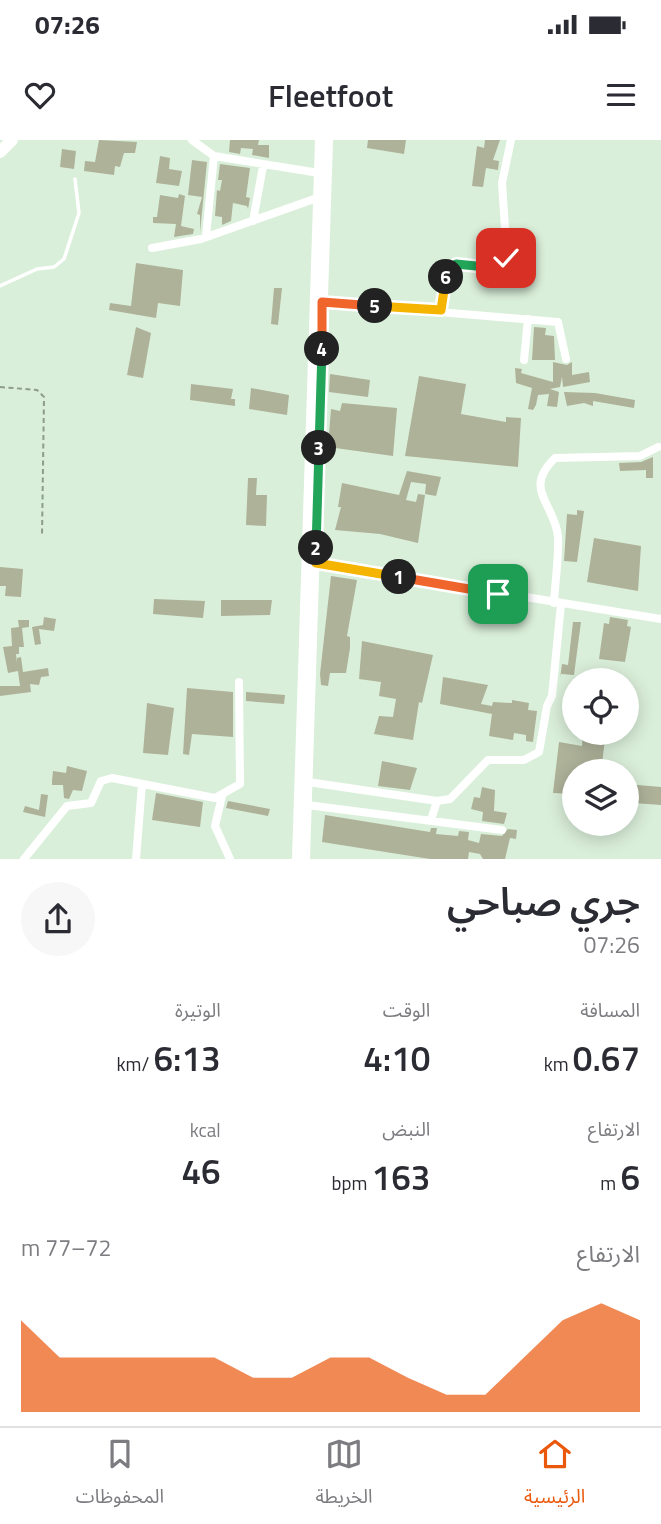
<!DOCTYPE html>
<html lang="ar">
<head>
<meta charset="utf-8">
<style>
	body { margin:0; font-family:"Titillium Web","Noto Sans Arabic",sans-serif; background:#f7f7f7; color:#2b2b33; direction:rtl; height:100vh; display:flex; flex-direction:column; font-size:26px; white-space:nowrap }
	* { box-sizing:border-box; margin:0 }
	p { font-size:23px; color:#7c7c81 }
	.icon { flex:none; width:38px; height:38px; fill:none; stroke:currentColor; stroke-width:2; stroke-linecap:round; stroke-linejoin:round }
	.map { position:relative; height:719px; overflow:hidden; direction:ltr }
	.sheet { display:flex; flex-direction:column; background:#fff; flex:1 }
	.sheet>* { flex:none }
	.buttons { position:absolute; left:562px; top:528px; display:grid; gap:14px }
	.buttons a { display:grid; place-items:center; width:77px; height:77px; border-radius:50%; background:#fff; box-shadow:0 4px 18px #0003; font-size:35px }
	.pin { position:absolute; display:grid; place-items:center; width:60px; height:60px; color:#fff; margin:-30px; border-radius:14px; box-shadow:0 4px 10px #0006 }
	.km { position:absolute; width:35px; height:35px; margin:-18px; border-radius:50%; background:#222; color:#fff; font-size:19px; line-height:35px; text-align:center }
	.round { display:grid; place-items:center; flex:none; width:74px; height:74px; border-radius:37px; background:#f7f7f7 }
	.headline { display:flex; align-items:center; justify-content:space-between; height:119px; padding:0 21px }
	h1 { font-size:38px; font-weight:600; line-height:52px }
	.figures { display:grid; grid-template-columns:repeat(3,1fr); gap:10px; height:119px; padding:7px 21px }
	.figures div { display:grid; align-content:center }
	.figures b { font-size:35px; font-weight:600 }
	.figures small { font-size:19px; font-weight:400 }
	.figures p { font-size:19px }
	.chart { height:196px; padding:14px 21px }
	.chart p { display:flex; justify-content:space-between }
	.chart svg { width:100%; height:126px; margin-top:7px; fill:#ea580c; opacity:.7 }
	.status { display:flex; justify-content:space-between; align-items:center; height:49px; padding:0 35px; background:#fff; direction:ltr }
	.status svg { height:19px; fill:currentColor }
	header { display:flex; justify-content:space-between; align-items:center; height:91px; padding:0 21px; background:#fff; font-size:32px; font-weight:600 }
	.tabs { display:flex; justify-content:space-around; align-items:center; height:98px; border-top:2px solid #e1e1e2; background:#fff; font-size:19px; color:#7c7c81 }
	.tabs a { display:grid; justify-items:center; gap:4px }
	.tabs .active { color:#ea580c }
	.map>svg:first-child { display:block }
	.building { fill:#aeb299 }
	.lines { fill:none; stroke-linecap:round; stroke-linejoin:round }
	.path { stroke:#8d9c8d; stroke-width:2; stroke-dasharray:5 3.5; stroke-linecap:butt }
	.service { stroke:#fff; stroke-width:3.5 }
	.minor { stroke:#fff; stroke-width:8 }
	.secondary { stroke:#fff; stroke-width:10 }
	.primary { stroke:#fff; stroke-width:12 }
	.split-1-casing { stroke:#fff; stroke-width:14 }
	.split-2-casing { stroke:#fff; stroke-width:14 }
	.split-3-casing { stroke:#fff; stroke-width:14 }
	.split-4-casing { stroke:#fff; stroke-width:14 }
	.split-5-casing { stroke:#fff; stroke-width:14 }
	.split-6-casing { stroke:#fff; stroke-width:14 }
	.split-7-casing { stroke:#fff; stroke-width:14 }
	.split-1 { stroke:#f0652b; stroke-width:9 }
	.split-2 { stroke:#f5b400; stroke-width:9 }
	.split-3 { stroke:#22a559; stroke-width:9 }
	.split-4 { stroke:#22a559; stroke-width:9 }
	.split-5 { stroke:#f0652b; stroke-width:9 }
	.split-6 { stroke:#f5b400; stroke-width:9 }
	.split-7 { stroke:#22a559; stroke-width:9 }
</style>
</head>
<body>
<div class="status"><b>07:26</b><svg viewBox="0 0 49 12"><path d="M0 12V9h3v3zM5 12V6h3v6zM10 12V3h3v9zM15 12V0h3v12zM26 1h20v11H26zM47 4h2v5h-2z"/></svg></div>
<header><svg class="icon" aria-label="menu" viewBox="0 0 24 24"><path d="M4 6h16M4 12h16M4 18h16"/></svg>Fleetfoot<svg class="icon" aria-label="heart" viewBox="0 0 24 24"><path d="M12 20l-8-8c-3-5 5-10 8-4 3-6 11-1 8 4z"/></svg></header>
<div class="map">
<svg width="661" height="719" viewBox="0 0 661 719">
	<rect width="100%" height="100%" fill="#daefda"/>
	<path class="building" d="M99,0L137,2L135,13H124L120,27L115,26L114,35L84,31L85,21L95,22Z
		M230,0H259L258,5H269V18L252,15L253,9L241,8L240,14L229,12Z
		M368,0H406L404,14L367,8Z
		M485,0H500L493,20L499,21L498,30L486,28L483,47L472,46L477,6L484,8Z
		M62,9L76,11L74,29L60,27Z
		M160,16L170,18L169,29L182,31L179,46L156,43Z
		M192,20L207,22L200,92V75L197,74L202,57L188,55Z
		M220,24L250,28L246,57L250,58L248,69L247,66L233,63L231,81L222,85V77L215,76L217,50L220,51L222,40H218Z
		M179,54L185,56L181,86L194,89L193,94L174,97L176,84L153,83V77H157L160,55L178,58Z
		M136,123L183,130L180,166L158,163L156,178L109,170L110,163L131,166Z
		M274,148H282L278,185L271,184Z
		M136,187L151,193L143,238L127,235Z
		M534,187L546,188L545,195L554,196L555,220H532Z
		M553,222L567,225L572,222V235L589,232L590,242L563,247L562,237L560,247L550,249L559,252L557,267L547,266L549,254L538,255L536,265L533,270L528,269L532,248L516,243L515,228L522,229L521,233L553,242Z
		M330,234L370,240L368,257L329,252Z
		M419,236L466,244L461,274L506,282V277L521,278L518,327L405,316Z
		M191,244L233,249L231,259H235V266L190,260Z
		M251,248L289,255L287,275L249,269Z
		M564,252L595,253L635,260L634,268L593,261V266L584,263L567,266Z
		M342,263L397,268L393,316L328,307L331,269L340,271Z
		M653,317V338H646V330L620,331L619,323L641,322Z
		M407,331L441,337L436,356L425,354L426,344L411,342L406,360L416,362L418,354L425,355L418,403L380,394L335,390L341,367H338L342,343L399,355Z
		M248,338H257L256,355H267L266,386L246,385Z
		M577,370L584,371L577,422L564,421L567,374L577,375Z
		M594,398L641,406L638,451L587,442Z
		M0,427L23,429L21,457L5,456L6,446H0Z
		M331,436L357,440L347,496L350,497V508L346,533H330L328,546L321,545L320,534Z
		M154,459L205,461L203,478L153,474Z
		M221,460H272L270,475L221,476Z
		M44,477L56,479L54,491L39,489L41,504L35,505L32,487L43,485Z
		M610,477L628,480L627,486L631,487L625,522L599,519L604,483L609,484Z
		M18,480H29V487L22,488L24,507H19V514H16L17,523V518L21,517L23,532L48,528L49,536L41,537L39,545L30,544L31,552L0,556V546H20L18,531L8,533L3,507L12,506L11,488L19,487Z
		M573,482H581L574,535L561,534L560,539L562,524L568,525Z
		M362,501L433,515L422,563L419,562L413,600L374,594L379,576L393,577L396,559L379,556L381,542L359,539Z
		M443,537L488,545L481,564L492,566L493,562L512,563V560L529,563L528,570L537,571L533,602L526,601V595L514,593L513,600L489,596L492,574L440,564Z
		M187,548L233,552V597L192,594L189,615L183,614Z
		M246,552L285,555L284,564L246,561Z
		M147,563L174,568L168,615L143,613Z
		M583,593H611L610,600L605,599L601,632H574V654L553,653L559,602L582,606Z
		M382,621L417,628L410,650L378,646Z
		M67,626L87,631L82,651L73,650L69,659L64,658L63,645H52V641L53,631L66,633Z
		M626,644L661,647V665L633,663L634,653L626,652Z
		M482,647L495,650L494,671L507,673L504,684L482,681L483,672L471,669L474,657L480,658Z
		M156,653L203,662L200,687L152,680Z
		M41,654L48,655L45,677L23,672L25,666L39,670Z
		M228,661L270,669L268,676L226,668Z
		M325,675L430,692L431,688H437L436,694L458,696L459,691L469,692L468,700L479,703L481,694L502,696L508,689L517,690L516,699L510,698L505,719H483L480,714L469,712L468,719H430L322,702Z"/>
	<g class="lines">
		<path class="path" d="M0,247L37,250L44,257L42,396"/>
		<path class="service" d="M0,146L37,129L54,127L64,119L79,73L75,39"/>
		<path class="minor" d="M192,0L214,16L319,33
			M253,81L263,26
			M206,96L214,16
			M152,108L201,99L317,58
			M322,162L558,182L566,219
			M441,170C443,156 441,123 462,123C473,122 484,128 496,128L507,118L502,43L511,0
			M524,220L528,179
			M316,423L661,479
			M554,463C555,442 559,418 558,397C555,363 522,350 555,318L640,316L658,307
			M308,642L437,661
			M222,656L215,686L230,719
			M307,665L502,690
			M431,680L437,661L450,659L488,620H524L539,612L547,566L552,556L561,464
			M24,719L67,666L91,663L101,641L112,638L215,658L240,644L239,542
			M136,719L142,644"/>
		<path class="secondary" d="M297,719C305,479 312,240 320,0
			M305,719L328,0"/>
		<path class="primary" d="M0,12L12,0"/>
	</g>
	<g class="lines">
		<g class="split-1-casing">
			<path id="split-1" d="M399,437L498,454"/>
		</g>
		<g class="split-2-casing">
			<path id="split-2" d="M316,408V423L399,437"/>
		</g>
		<g class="split-3-casing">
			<path id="split-3" d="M316,408L319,308"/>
		</g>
		<g class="split-4-casing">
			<path id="split-4" d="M319,308L322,209"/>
		</g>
		<g class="split-5-casing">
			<path id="split-5" d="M322,209V162L375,166"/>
		</g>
		<g class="split-6-casing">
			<path id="split-6" d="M375,166L441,170L446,137"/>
		</g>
		<g class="split-7-casing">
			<path id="split-7" d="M446,137L456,124L496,128L506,118"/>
		</g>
		<use href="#split-1" class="split-1"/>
		<use href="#split-2" class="split-2"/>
		<use href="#split-3" class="split-3"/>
		<use href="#split-4" class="split-4"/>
		<use href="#split-5" class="split-5"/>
		<use href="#split-6" class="split-6"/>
		<use href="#split-7" class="split-7"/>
	</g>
</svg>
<div class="buttons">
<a><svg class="icon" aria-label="locate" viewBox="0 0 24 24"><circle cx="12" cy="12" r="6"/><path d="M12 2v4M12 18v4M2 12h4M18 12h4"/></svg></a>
<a><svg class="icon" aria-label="layers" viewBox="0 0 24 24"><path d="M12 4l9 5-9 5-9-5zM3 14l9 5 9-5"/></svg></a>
</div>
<div class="pin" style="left:498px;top:454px;background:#1e9e55"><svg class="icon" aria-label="arrive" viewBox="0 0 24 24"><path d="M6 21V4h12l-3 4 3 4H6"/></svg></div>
<div class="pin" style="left:506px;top:118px;background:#d93025"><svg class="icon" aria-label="check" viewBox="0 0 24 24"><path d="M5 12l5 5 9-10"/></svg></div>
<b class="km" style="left:399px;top:437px">1</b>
<b class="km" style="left:316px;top:408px">2</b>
<b class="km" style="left:319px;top:308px">3</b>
<b class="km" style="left:322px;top:209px">4</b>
<b class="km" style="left:375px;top:166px">5</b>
<b class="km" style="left:446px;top:137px">6</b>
</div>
<section class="sheet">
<div class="headline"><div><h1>جري صباحي</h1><p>07:26</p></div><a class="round"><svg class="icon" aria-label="share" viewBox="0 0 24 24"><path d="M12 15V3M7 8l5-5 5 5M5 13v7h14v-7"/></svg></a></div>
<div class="figures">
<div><p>المسافة</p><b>0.67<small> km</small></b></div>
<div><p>الوقت</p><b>4:10</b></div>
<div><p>الوتيرة</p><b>6:13<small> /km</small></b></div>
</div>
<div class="figures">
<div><p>الارتفاع</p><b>6<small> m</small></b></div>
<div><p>النبض</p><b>163<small> bpm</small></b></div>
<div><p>kcal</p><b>46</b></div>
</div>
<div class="chart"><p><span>الارتفاع</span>72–77 m</p>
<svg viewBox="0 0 160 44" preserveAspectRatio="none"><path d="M0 44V12L10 25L20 25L30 25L40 25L50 25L60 32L70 32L80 25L90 25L100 32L110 38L120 38L130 25L140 12L150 6L160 12V44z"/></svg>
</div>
</section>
<nav class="tabs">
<a class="active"><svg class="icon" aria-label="home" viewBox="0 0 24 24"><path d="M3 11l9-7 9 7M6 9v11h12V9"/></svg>الرئيسية</a>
<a><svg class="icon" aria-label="map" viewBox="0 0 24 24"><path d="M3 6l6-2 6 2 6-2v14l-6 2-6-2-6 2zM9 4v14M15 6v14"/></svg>الخريطة</a>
<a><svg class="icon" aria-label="saved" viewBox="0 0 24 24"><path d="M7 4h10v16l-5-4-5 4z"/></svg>المحفوظات</a>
</nav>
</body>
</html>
